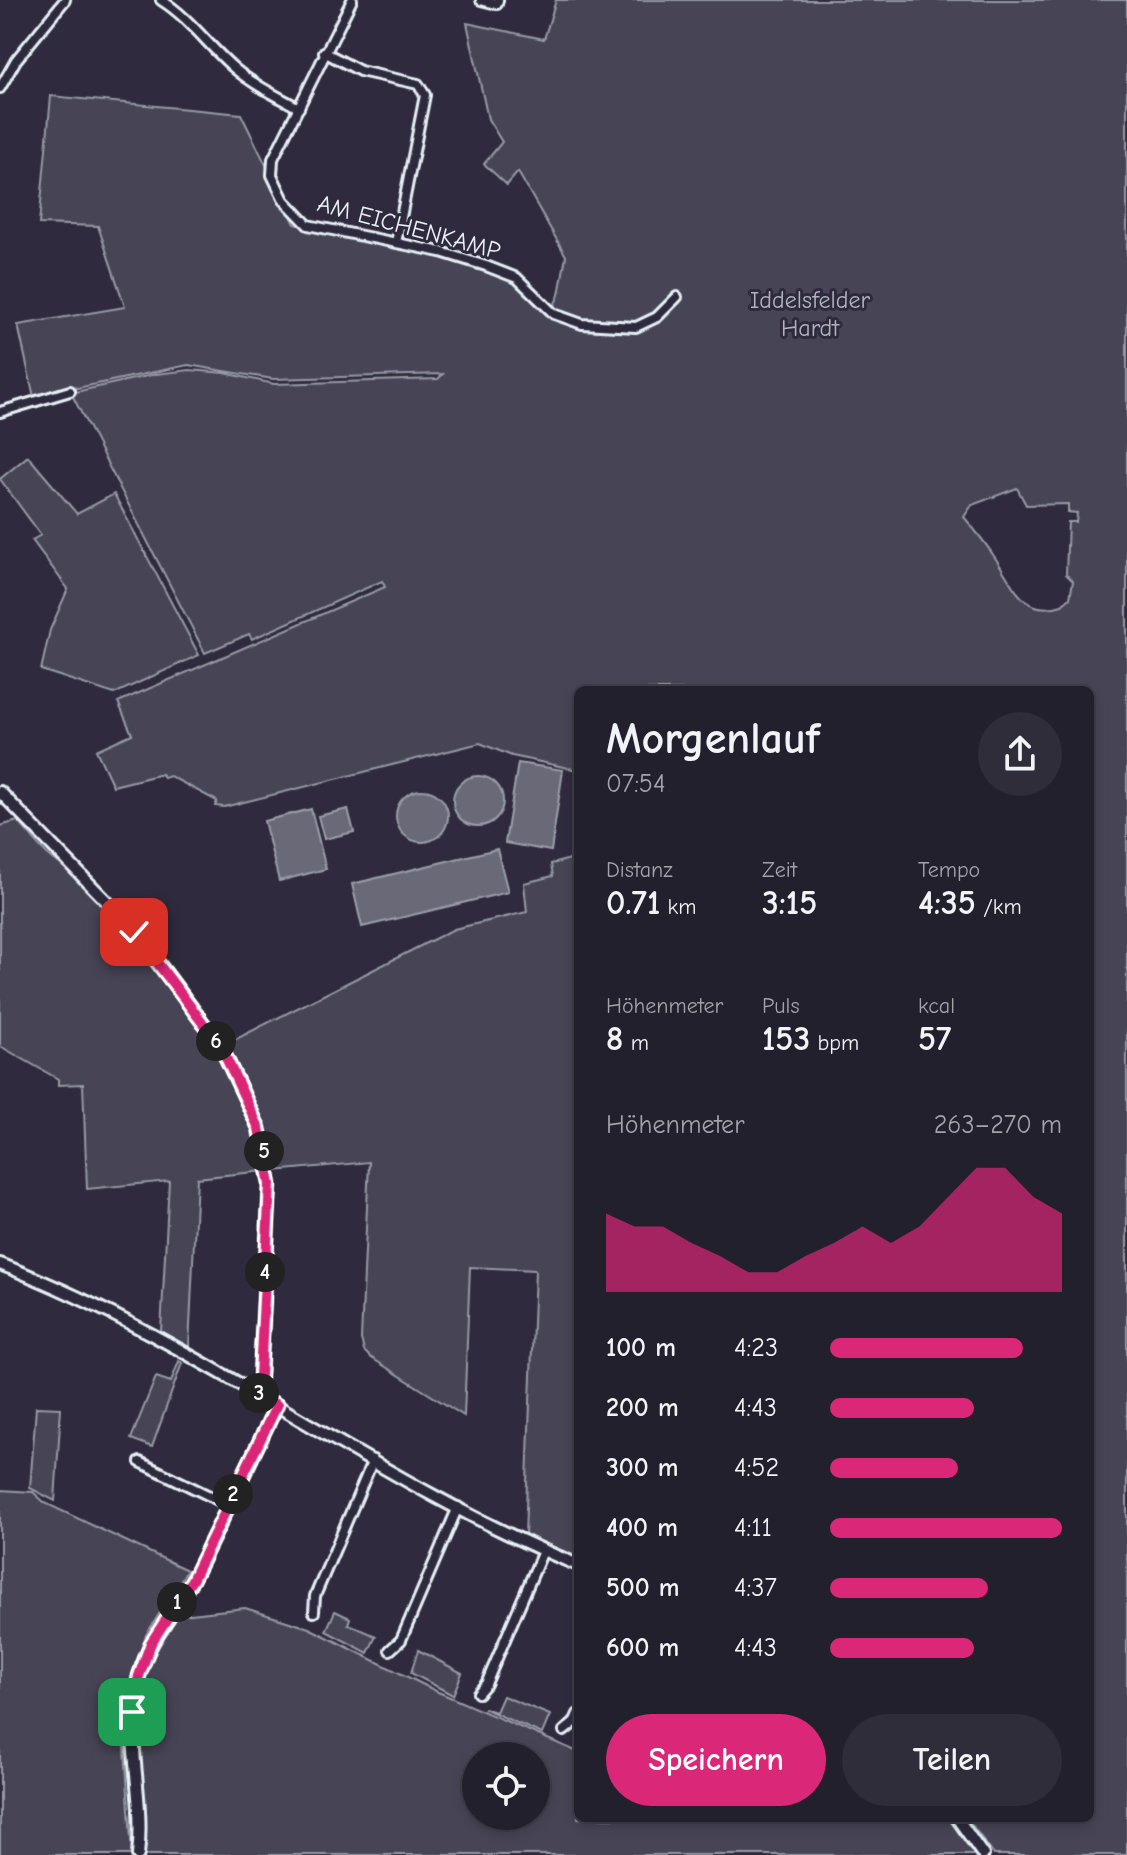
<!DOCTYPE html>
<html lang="de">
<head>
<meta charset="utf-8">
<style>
	body { margin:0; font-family:"Comic Neue",sans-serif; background:#2f2d3a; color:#f1f3f6; height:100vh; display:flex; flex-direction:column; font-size:30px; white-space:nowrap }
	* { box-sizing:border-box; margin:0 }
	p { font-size:26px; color:#a3a3aa }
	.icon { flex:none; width:44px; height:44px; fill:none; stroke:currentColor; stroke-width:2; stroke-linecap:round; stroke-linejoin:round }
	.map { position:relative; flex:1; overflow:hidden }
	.side { position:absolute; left:574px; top:686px; width:520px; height:1136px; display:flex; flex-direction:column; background:#23202e; border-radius:12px; box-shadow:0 4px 12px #0003,0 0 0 2px #403e4a }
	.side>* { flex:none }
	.tools { position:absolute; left:462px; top:1742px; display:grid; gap:16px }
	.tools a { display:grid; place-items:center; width:88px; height:88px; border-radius:50%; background:#23202e; box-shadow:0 4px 12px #0003,0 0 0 2px #403e4a; font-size:40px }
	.pin { position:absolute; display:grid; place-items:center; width:68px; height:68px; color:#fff; margin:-34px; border-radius:16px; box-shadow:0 4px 12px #0006 }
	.km { position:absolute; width:40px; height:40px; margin:-20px; border-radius:50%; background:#222; color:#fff; font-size:22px; line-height:40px; text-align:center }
	.round { display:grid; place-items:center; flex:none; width:84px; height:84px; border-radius:42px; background:#2f2d3a }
	.headline { display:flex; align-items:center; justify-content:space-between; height:136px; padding:0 32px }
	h1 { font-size:44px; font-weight:700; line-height:60px }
	.stats { display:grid; grid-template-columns:repeat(3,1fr); gap:12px; height:136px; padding:8px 32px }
	.stats div { display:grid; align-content:center }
	.stats b { font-size:34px; font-weight:700 }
	.stats small { font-size:22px; font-weight:400 }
	.stats p { font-size:22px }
	.chart { height:224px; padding:16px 32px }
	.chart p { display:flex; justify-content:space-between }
	.chart svg { width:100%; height:144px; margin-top:8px; fill:#db2777; opacity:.7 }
	.action { display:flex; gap:16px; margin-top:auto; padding:16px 32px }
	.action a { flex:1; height:92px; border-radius:48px; background:#db2777; color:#fff; font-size:32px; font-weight:700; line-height:92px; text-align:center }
	.action a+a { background:#2f2d3a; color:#f1f3f6 }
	ul { padding:0 32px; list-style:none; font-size:26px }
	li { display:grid; grid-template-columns:128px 96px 1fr; align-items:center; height:60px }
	li i { height:20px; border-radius:10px; background:#db2777 }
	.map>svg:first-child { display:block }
	.green { fill:#464455; stroke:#979aa6; stroke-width:2; fill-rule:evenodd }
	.water { fill:#696978; stroke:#9c9fab; stroke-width:2 }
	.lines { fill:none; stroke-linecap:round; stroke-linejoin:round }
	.minor-casing { stroke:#e8f1f8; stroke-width:14 }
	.tertiary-casing { stroke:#e8f1f8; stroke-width:16 }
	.minor { stroke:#2f2a3d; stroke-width:8 }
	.tertiary { stroke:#2f2a3d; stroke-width:10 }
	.route-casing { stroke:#fff; stroke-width:16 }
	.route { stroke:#db2777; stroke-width:10 }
	.labels { text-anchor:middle; stroke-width:6; stroke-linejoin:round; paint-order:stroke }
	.street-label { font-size:24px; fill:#e8f1f8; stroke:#2f2a3d }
	.park-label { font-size:24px; fill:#afb4bf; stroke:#2f2a3d }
</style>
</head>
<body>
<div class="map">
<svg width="1127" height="1855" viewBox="0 0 1127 1855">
	<rect width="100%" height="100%" fill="#2f2a3d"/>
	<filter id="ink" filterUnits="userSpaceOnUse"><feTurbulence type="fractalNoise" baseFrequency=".0125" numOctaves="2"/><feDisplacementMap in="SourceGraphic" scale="16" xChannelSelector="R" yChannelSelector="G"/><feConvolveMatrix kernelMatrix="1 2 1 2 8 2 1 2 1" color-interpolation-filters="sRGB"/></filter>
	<g filter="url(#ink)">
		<path class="green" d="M556,0H1127V1855H994L967,1818H1090V690H578V770L512,756L480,743L224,807L215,806L217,801L170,776L164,778L162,774L113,786L96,750L132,734L118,702L385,587L382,581L252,639L249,634L205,653L71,393L156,374L190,370L225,373L274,384L438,379L443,374L273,379L188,365L34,397L18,325L125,307L98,226L39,224L51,96L241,114L295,224L495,270L524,285L553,308L559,295L566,256L518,172L507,185L484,164L502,142L488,119L467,23L544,39ZM1017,488L1026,505L1068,504V512L1077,513L1076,522H1068L1066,574L1073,581L1070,598L1062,605C1024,618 1013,585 996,559C986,544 976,531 964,517L972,505Z
			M28,456L77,514L114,494L199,655L114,694L41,670L50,630L68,589L32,540L41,535L0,479Z
			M18,821C29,833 40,849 52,858C84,882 114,909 131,946L142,947C193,1017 249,1084 266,1171L197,1178L189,1347L161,1331L169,1181L87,1189L83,1084L58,1085V1079L0,1046V826Z
			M578,857V1557L525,1535L535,1270L470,1267L464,1416L370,1357L364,1351L361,1339L369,1162L274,1171L265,1139L220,1044L232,1041L454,929L527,912L524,883L553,876L551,864Z
			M179,1361L182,1363L152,1447L131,1439L156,1377L171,1382Z
			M36,1407L61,1408L55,1501L30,1488Z
			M0,1490L33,1492L45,1503L187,1570L146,1635L129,1689L124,1733L132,1855H0Z
			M245,1608L309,1628L438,1692L578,1752V1818H948L976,1855H144C144,1762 118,1701 173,1616ZM476,1756H536V1816H476Z
			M335,1611L350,1618L348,1624L376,1636L368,1653L326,1631Z
			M418,1650L462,1673L453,1695L411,1673Z
			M503,1696L550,1715L542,1734L483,1708L496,1712Z"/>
		<path class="water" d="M518,763L563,770L551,851L505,843Z
			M453 801a25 25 0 1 1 50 0a25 25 0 1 1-50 0Z
			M396 816a26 26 0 1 1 52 0a26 26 0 1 1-52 0Z
			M311,809L326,869L279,881L264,821Z
			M348,809L354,832L324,839L318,816Z
			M497,849L508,892L362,927L352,884Z"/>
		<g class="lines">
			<g class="minor-casing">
				<path id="minor" d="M161,0C190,18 209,47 235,69C254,85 277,96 299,108
					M352,0L273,159L272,175L284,200L308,225L441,252L486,266L517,278L554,314L582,324L636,327L657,317L677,297
					M481,0L497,4L498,0
					M324,52L360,71L418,84L425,95L396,243
					M0,88L16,60L65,0
					M0,412L70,391
					M140,1462L228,1505
					M314,1612L315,1596L373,1460
					M390,1650L401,1640L458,1507
					M478,1693L486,1684L543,1551
					M564,1731L574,1723L578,1714"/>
			</g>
			<g class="tertiary-casing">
				<path id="tertiary" d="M0,792L124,919L146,946L221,1047L259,1128L270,1184L259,1395
					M0,1264C203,1342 376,1483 578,1565
					M957,1818L983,1855
					M138,1855C145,1797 125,1744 137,1684C145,1643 172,1617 191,1582C222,1524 249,1463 277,1405"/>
			</g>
			<use href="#minor" class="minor"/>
			<use href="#tertiary" class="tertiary"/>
		</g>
	</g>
	<g class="lines" filter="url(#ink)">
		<g class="route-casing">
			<path id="route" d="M132,1712L139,1676L151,1643L192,1580L277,1405L259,1395L270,1184L259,1128L221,1047L134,932"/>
		</g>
		<use href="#route" class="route"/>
	</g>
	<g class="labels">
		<g class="street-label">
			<text transform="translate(409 227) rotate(15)" y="8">AM EICHENKAMP</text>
		</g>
		<g class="park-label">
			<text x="810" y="308">Iddelsfelder<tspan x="810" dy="28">Hardt</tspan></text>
		</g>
	</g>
</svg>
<div class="tools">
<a><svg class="icon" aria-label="locate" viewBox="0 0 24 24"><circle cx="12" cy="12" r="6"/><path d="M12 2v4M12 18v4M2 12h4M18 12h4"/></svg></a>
</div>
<div class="pin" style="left:132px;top:1712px;background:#1e9e55"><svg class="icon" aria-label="arrive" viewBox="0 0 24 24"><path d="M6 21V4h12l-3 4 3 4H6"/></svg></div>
<div class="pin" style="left:134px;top:932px;background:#d93025"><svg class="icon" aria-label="check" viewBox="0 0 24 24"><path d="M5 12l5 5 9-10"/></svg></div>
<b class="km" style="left:177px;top:1602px">1</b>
<b class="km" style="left:233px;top:1494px">2</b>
<b class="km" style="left:259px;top:1393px">3</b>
<b class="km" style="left:265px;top:1272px">4</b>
<b class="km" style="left:264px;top:1151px">5</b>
<b class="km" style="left:216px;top:1041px">6</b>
<section class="side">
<div class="headline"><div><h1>Morgenlauf</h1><p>07:54</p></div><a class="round"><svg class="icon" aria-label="share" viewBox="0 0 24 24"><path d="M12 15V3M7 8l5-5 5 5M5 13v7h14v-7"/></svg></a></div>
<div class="stats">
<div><p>Distanz</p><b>0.71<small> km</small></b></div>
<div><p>Zeit</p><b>3:15</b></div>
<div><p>Tempo</p><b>4:35<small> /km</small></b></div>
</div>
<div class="stats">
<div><p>Höhenmeter</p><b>8<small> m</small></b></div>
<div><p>Puls</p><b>153<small> bpm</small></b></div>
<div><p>kcal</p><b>57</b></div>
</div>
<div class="chart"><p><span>Höhenmeter</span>263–270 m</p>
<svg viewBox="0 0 160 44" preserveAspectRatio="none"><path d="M0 44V20L10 24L20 24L30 29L40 33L50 38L60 38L70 33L80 29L90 24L100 29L110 24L120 15L130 6L140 6L150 15L160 20V44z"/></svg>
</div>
<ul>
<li><b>100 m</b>4:23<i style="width:83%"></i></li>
<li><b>200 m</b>4:43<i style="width:62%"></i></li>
<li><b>300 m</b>4:52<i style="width:55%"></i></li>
<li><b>400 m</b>4:11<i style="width:100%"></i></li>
<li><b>500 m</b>4:37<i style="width:68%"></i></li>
<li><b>600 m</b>4:43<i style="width:62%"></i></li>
</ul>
<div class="action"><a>Speichern</a><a>Teilen</a></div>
</section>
</div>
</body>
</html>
